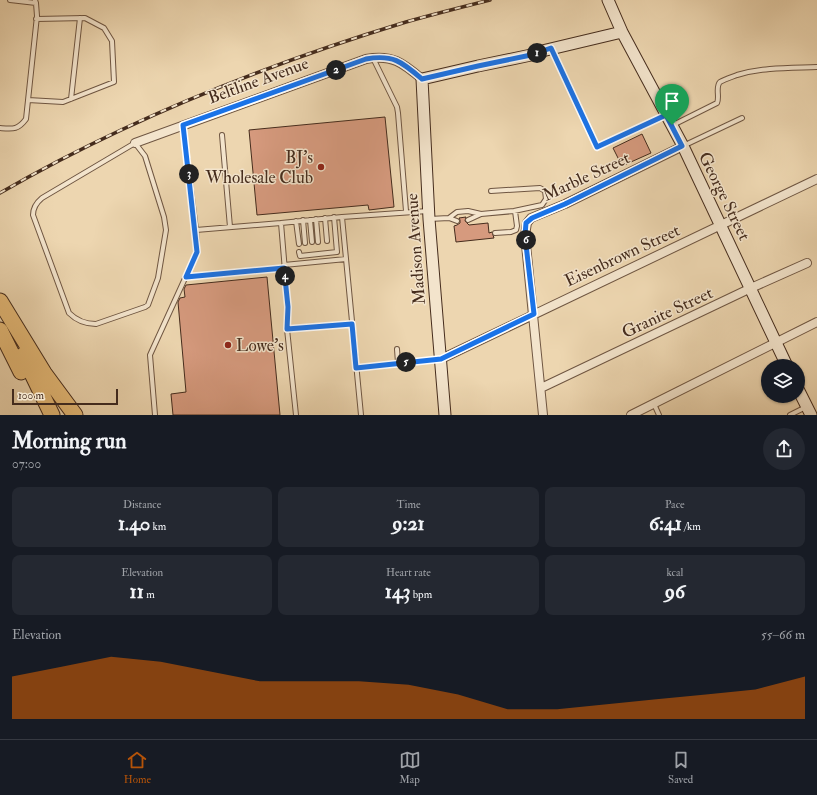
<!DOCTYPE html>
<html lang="en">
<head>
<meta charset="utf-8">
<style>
	body { margin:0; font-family:"IM FELL Double Pica",serif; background:#242831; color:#f1f3f6; height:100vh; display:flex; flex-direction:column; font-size:15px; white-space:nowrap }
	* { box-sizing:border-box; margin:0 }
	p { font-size:13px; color:#9ea1a6 }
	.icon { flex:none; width:22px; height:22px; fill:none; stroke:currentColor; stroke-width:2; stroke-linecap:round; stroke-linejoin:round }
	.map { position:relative; height:415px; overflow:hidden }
	.sheet { display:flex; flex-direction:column; background:#171b24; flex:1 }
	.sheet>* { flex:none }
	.tools { position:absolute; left:761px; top:359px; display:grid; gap:8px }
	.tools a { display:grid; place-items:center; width:44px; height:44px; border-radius:50%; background:#171b24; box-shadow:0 1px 3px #0004; font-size:20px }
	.scale { position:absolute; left:12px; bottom:10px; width:106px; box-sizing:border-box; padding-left:4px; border:2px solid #452c1d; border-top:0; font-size:11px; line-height:14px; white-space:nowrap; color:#452c1d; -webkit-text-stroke:3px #f3e4cc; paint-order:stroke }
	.pin { position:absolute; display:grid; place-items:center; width:34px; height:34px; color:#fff; margin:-41px -17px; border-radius:50% 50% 50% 0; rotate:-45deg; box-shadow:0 0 4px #0007 }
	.pin .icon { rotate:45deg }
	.km { position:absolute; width:20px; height:20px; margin:-10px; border-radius:50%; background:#222; color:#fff; font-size:11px; line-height:20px; text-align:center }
	.round { display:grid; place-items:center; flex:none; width:42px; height:42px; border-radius:21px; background:#242831 }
	.summary { display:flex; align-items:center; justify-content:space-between; height:68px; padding:0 12px }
	h1 { font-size:22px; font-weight:700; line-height:30px }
	.metrics { display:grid; grid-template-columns:repeat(3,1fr); gap:6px; height:68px; padding:4px 12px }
	.metrics div { display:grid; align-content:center; border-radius:8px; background:#242831; text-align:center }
	.metrics b { font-size:20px; font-weight:700 }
	.metrics small { font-size:11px; font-weight:400 }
	.metrics p { font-size:11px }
	.chart { height:112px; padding:8px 12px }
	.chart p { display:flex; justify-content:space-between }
	.chart svg { width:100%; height:72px; margin-top:4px; fill:#b45309; opacity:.7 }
	.tabs { display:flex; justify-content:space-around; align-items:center; height:56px; border-top:1px solid #363941; background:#171b24; font-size:11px; color:#9ea1a6 }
	.tabs a { display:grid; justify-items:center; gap:2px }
	.tabs .on { color:#b45309 }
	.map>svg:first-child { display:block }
	.building { fill:#d69a7e; stroke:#452c1d }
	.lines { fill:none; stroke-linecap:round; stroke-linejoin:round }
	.lane-casing { stroke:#6f5642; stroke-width:6 }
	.street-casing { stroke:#6f5642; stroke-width:10 }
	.secondary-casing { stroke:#452c1d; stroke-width:13 }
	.highway-casing { stroke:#452c1d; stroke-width:17 }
	.lane { stroke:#f3e4cc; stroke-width:4 }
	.street { stroke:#f3e4cc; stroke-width:8 }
	.secondary { stroke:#f3e4cc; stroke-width:11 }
	.highway { stroke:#e6bb78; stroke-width:15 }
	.rail-casing { stroke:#452c1d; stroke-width:3.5 }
	.rail { stroke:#f3e4cc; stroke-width:2; stroke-dasharray:6; stroke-linecap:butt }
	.route-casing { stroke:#fff; stroke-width:8 }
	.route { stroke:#1a73e8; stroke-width:5 }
	.poi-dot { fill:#8f2418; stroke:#f3e4cc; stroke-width:1.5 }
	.labels { text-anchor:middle; stroke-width:3; stroke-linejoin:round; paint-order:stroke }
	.street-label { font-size:17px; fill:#452c1d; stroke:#f3e4cc }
	.poi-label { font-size:17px; fill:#452c1d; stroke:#f3e4cc; text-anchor:end }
</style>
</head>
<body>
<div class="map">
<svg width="817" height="415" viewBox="0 0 817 415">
	<rect width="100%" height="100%" fill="#edd6b0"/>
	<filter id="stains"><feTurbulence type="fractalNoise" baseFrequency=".005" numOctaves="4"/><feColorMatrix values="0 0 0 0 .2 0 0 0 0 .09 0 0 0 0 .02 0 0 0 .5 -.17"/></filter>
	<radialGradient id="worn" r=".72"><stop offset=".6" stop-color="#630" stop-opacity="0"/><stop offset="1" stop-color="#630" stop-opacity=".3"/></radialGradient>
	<path class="building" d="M385,117L394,207L369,210L368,205L257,215L249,130Z
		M642,134L651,153L622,166L613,148Z
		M466,217L465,221L469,225L488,223L489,233L492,232L494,238L456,242L454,226L457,225L460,223V220L459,218Z
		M267,277L280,415H173L171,394L186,392L178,302L180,298L185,297L184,289L186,285Z"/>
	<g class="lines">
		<g class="lane-casing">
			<path id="lane" d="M10,0L36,3L35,0
				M551,49L597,147L665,116
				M373,58L397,107L398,113L406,211
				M71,99L80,18
				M28,100L63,102L114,82L112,41L104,28L85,18L36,19
				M183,125L196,230L281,223
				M673,125L717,103C720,97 715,87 720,82C725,79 732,77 737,75C764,67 790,68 817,67
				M0,128C13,129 18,130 26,119L37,16L36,3
				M222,135L230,227
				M135,143L145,156L164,217L166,230L158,278L148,305L145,307L96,324C85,324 77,321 69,313L33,215C33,208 36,203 42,198Z
				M683,146L742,118
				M325,218L327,241
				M449,218L457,212L468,211L481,214L514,211L542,205L546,199L545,191L540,188L491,191
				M316,219L318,242
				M429,219L449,218L457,221
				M303,220L305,243
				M310,220L312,242
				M468,220L481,214
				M296,221L299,244
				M495,233L511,232L516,230L517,226L515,211
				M299,252L300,256L337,252L334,217
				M284,265L346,259
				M186,277L284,268
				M287,329L352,324
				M397,349L398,363
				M356,368L439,359
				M654,404L659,415
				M155,415L150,355L197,252L196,230
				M296,415L287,329L288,307L281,223L342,217
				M361,415L342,217L428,211
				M790,415L806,407"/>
		</g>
		<g class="street-casing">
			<path id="street" d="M135,143L366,59C392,54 403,63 422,79
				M441,359L817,179
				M541,388L751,288L807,263
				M543,415L525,235L527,223L531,218L565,204L683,146
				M631,415L817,322"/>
		</g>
		<g class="secondary-casing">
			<path id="secondary" d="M608,0L622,32L683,146L787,366
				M798,389L811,415
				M445,415L429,219L422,79L478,66L531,55L542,51L622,32"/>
		</g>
		<g class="highway-casing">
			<path id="highway" d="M0,301L44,373L75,415
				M0,330L21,372
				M23,355L52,415"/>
		</g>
		<use href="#lane" class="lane"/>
		<use href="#street" class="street"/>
		<use href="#secondary" class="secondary"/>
		<use href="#highway" class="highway"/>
		<g class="rail-casing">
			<path id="rail" d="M0,193C128,119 265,65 406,22C434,14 462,7 490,0"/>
		</g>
		<use href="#rail" class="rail"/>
	</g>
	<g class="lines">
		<g class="route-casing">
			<path id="route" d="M551,48L597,147L666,115L682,146L565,204L532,218L526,223L525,236L534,314L441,359L356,368L352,324L287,329L288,307L284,268L186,277L197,252L183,125L366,59C393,54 402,62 422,79L478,66L531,55Z"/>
		</g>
		<use href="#route" class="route"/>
	</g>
	<g class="poi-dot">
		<circle cx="321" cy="167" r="4"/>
		<circle cx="228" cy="345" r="4"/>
	</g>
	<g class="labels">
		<g class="street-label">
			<text transform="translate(258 80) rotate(-20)" y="6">Beltline Avenue</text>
			<text transform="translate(586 176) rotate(-25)" y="6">Marble Street</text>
			<text transform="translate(725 196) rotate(64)" y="6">George Street</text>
			<text transform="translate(415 249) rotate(-94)" y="6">Madison Avenue</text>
			<text transform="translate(622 255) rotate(-25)" y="6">Eisenbrown Street</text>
			<text transform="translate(667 312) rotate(-25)" y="6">Granite Street</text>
		</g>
		<g class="poi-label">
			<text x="313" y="163">BJ's<tspan x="313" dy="20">Wholesale Club</tspan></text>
			<text x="236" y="351" text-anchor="start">Lowe's</text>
		</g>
	</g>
	<rect width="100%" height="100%" filter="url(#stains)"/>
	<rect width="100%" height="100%" fill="url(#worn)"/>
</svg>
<div class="tools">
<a><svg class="icon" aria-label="layers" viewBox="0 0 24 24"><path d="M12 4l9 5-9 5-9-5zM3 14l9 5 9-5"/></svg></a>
</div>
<div class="scale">100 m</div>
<div class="pin" style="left:672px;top:125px;background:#1e9e55"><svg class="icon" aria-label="arrive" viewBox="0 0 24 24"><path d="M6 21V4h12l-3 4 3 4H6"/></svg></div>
<b class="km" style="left:537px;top:53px">1</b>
<b class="km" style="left:336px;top:70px">2</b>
<b class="km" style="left:189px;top:174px">3</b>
<b class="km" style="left:285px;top:276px">4</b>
<b class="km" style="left:406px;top:362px">5</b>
<b class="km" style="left:526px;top:240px">6</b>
</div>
<section class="sheet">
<div class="summary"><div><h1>Morning run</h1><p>07:00</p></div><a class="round"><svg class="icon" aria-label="share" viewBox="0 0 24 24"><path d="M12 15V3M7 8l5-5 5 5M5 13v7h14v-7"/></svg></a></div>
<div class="metrics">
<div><p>Distance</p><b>1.40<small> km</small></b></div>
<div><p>Time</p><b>9:21</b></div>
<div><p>Pace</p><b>6:41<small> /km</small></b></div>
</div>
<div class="metrics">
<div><p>Elevation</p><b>11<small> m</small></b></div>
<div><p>Heart rate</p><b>143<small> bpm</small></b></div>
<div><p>kcal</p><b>96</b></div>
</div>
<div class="chart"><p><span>Elevation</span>55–66 m</p>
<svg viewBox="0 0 160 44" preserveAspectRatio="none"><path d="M0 44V18L10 12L20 6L30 9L40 15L50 21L60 21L70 21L80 23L90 29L100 38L110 38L120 35L130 32L140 29L150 26L160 18V44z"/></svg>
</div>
</section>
<nav class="tabs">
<a class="on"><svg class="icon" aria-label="home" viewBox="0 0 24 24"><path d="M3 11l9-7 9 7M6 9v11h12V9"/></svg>Home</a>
<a><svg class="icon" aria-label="map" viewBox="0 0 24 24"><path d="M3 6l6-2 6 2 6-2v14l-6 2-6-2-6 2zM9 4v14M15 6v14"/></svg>Map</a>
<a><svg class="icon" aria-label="saved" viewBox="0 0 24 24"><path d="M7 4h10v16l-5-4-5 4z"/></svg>Saved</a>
</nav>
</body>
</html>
